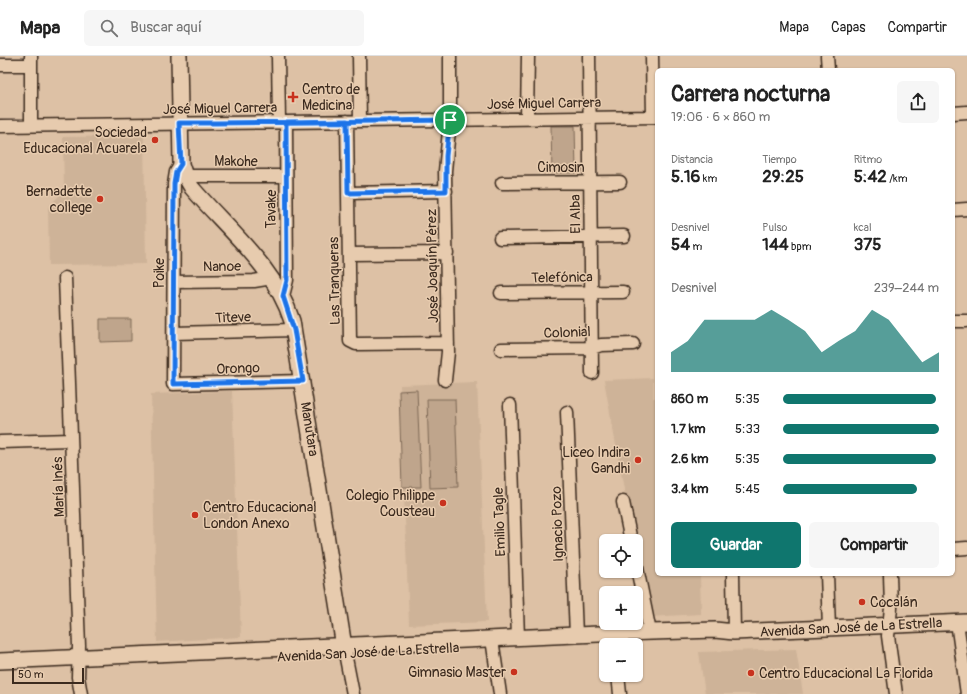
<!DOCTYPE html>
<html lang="es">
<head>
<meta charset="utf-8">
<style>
	body { margin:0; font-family:Pangolin,sans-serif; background:#f6f6f6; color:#222; height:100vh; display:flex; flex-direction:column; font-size:15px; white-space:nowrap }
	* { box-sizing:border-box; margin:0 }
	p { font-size:13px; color:#767676 }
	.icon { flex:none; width:22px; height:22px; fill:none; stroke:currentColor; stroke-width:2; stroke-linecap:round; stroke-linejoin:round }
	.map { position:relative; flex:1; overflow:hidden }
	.drawer { position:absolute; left:655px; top:12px; width:300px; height:508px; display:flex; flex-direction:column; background:#fff; border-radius:6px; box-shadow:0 1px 3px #0004 }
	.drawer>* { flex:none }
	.fabs { position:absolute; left:599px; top:478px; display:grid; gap:8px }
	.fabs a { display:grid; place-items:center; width:44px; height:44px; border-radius:6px; background:#fff; box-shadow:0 1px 3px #0004; font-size:20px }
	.scale { position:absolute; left:12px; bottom:10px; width:72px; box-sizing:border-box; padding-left:4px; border:2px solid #3b2a1e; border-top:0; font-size:11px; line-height:14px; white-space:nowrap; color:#3b2a1e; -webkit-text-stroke:3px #e7cbae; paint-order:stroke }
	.pin { position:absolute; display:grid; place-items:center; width:34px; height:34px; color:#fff; margin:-17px; border:2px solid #fff; border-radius:50%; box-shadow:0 1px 4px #0007 }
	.round { display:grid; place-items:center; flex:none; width:42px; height:42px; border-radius:6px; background:#f6f6f6 }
	.head { display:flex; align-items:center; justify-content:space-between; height:68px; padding:0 16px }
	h1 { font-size:22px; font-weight:700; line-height:30px }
	.figures { display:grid; grid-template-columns:repeat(3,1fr); gap:6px; height:68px; padding:4px 16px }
	.figures div { display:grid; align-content:center }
	.figures b { font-size:17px; font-weight:700 }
	.figures small { font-size:11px; font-weight:400 }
	.figures p { font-size:11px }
	.chart { height:112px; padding:8px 16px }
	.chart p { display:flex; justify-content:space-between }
	.chart svg { width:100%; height:72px; margin-top:4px; fill:#0f766e; opacity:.7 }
	.action { display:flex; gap:8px; margin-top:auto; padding:8px 16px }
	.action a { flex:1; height:46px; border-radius:6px; background:#0f766e; color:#fff; font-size:16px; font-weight:700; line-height:46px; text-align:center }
	.action a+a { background:#f6f6f6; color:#222 }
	ul { padding:0 16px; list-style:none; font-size:13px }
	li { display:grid; grid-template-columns:64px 48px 1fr; align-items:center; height:30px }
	li i { height:10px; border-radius:5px; background:#0f766e }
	header { display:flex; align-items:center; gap:24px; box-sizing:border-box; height:56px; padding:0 20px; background:#fff; border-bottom:1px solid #e0e0e0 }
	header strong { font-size:19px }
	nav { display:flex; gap:22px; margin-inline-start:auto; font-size:14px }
	.search { width:280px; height:36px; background:#f6f6f6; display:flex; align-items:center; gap:10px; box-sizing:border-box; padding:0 14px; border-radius:6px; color:#767676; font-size:15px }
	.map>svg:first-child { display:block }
	.built { fill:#ceb398 }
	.green { fill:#bfa58c; stroke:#7d6855 }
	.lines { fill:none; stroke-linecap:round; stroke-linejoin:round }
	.minor-casing { stroke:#3b2a1e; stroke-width:15 }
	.major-casing { stroke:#3b2a1e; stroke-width:18 }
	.minor { stroke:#e7cbae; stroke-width:12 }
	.major { stroke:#e7cbae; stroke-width:15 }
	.route-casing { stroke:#fff; stroke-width:8 }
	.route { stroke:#1a73e8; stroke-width:5 }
	.poi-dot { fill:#c8321e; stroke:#e7cbae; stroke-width:1.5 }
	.labels { text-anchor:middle; stroke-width:3; stroke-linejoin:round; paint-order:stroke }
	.poi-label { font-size:14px; fill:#3b2a1e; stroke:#e7cbae; text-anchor:end }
	.street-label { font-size:14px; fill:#3b2a1e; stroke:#e7cbae }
</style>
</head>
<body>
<header>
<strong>Mapa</strong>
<div class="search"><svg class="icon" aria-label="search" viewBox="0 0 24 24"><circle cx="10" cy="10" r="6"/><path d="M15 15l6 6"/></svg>Buscar aquí</div>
<nav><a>Mapa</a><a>Capas</a><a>Compartir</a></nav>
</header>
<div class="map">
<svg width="967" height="638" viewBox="0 0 967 638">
	<rect width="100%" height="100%" fill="#ddc1a5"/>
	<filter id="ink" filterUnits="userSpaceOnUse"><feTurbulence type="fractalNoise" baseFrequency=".025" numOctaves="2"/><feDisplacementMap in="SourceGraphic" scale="8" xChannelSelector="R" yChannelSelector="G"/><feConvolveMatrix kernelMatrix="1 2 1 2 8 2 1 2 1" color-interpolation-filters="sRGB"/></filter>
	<g filter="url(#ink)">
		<path class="built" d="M144,80L146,208L49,209L48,151L64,135L63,81Z
			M653,322V342H657V518H700L701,558L648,561L636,498V485L630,466L604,324Z
			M477,326L487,566L409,569L400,329Z
			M232,335L241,581L157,586L151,338Z
			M796,593L803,638H705L699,596Z"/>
		<path class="green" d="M551,70H575L576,117H552Z
			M100,263H131V285L100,286Z
			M417,334L421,431H402L399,335Z
			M427,343H455L458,431L430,432Z"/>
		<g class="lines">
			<g class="minor-casing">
				<path id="minor" d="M31,0V69
					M278,0L279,66
					M359,0L360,65
					M589,0L592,317
					M652,0L653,61
					M827,0L828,14
					M0,9H31
					M953,57L967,56
					M527,62L528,0
					M347,65L350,285L356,288L448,287
					M0,70L657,61
					M181,108L176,116L174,128L173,328L303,325
					M185,120H286
					M502,127L620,126
					M348,137L446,135
					M953,154L967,153
					M500,182L624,180
					M349,198L447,197
					M65,222L79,590L78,621L81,638
					M174,226L254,225L272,222
					M501,237L623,236
					M283,240L287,224L286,66
					M953,265H967
					M174,277L294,274
					M501,293L592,292L601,289L633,288
					M445,324L448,296L445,115L450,64V0
					M510,349L518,582
					M567,356L576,579
					M0,386L71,384
					M623,446L631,485
					M953,493L967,492
					M636,507L650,576
					M733,518L734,576
					M827,518L829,572
					M890,518L891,552L888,580L896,638
					M957,566L967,638
					M613,578L614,589
					M492,583L500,638
					M345,597L353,638
					M618,619L620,638"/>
			</g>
			<g class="major-casing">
				<path id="major" d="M179,0L181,108L185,120L192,132C228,174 275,211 292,265L345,597
					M0,605L621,577L715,574L734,576L967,566"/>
			</g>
			<use href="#minor" class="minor"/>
			<use href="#major" class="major"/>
		</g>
	</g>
	<g class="lines" filter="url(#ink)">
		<g class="route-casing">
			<path id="route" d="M450,64C360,65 270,67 179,67L181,108L176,116L174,128L173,328L303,325L294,274L283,240L287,224L286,66L347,65L348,137L446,135V100L450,64"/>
		</g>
		<use href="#route" class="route"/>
	</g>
	<g class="poi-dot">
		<path d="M291 35h4v4h4v4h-4v4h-4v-4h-4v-4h4z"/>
		<circle cx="155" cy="84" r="4"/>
		<circle cx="100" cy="143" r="4"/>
		<circle cx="638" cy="404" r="4"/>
		<circle cx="443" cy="447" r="4"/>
		<circle cx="195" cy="459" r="4"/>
		<circle cx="862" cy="546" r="4"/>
		<circle cx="514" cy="616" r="4"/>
		<circle cx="751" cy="617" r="4"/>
	</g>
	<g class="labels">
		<g class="poi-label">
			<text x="302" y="38" text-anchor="start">Centro de<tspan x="302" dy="16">Medicina</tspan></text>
			<text x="147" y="81">Sociedad<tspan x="147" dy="16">Educacional Acuarela</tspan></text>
			<text x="92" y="140">Bernadette<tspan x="92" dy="16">college</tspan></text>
			<text x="630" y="401">Liceo Indira<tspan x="630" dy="16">Gandhi</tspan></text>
			<text x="435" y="444">Colegio Philippe<tspan x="435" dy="16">Cousteau</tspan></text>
			<text x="203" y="456" text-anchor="start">Centro Educacional<tspan x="203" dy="16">London Anexo</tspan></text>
			<text x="870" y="551" text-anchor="start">Cocalán</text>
			<text x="506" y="621">Gimnasio Master</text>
			<text x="759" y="622" text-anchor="start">Centro Educacional La Florida</text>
		</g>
		<g class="street-label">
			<text transform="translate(544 47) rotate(-1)" y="5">José Miguel Carrera</text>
			<text transform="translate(220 52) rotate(-1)" y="5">José Miguel Carrera</text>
			<text x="236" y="110">Makohe</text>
			<text x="561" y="116">Cimosin</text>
			<text transform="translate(271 153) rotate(-90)" y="5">Tavake</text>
			<text transform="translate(575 158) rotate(-91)" y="5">El Alba</text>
			<text transform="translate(222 210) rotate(-1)" y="5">Nanoe</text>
			<text transform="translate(432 210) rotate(-91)" y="5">José Joaquín Pérez</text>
			<text transform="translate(159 217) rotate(-90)" y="5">Poike</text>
			<text transform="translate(562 221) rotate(-1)" y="5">Telefónica</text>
			<text transform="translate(334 225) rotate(-91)" y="5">Las Tranqueras</text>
			<text transform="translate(233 261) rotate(-2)" y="5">Titeve</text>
			<text transform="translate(567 276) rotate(-2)" y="5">Colonial</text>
			<text transform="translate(238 312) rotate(-2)" y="5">Orongo</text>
			<text transform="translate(310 373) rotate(81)" y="5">Manutara</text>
			<text transform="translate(58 431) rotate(-92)" y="5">María Inés</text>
			<text transform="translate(499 466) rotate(-92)" y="5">Emilio Tagle</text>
			<text transform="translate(557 468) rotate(-92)" y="5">Ignacio Pozo</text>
			<text transform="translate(851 571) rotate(-3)" y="5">Avenida San José de La Estrella</text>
			<text transform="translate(368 596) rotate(-3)" y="5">Avenida San José de La Estrella</text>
		</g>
	</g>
</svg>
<div class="fabs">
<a><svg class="icon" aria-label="locate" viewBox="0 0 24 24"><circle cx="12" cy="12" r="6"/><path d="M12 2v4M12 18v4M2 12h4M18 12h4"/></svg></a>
<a>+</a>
<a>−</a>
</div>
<div class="scale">50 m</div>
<div class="pin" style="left:450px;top:64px;background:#1e9e55"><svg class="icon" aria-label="arrive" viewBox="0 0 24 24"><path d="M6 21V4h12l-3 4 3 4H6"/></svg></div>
<section class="drawer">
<div class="head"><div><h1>Carrera nocturna</h1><p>19:06 · 6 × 860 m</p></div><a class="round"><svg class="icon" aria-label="share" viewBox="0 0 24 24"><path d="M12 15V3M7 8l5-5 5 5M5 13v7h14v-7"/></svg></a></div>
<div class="figures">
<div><p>Distancia</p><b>5.16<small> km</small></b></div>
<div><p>Tiempo</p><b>29:25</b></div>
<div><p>Ritmo</p><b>5:42<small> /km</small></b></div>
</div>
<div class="figures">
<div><p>Desnivel</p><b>54<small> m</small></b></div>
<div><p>Pulso</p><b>144<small> bpm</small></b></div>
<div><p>kcal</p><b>375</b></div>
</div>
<div class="chart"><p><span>Desnivel</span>239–244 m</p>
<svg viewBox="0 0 160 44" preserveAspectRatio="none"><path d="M0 44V32L10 25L20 12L30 12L40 12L50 12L60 6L70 12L80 19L90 32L100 25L110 19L120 6L130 12L140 25L150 38L160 32V44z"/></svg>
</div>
<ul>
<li><b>860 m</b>5:35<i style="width:98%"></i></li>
<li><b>1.7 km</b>5:33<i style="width:100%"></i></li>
<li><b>2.6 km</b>5:35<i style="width:98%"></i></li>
<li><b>3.4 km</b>5:45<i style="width:86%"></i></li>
</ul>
<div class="action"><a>Guardar</a><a>Compartir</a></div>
</section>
</div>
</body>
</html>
